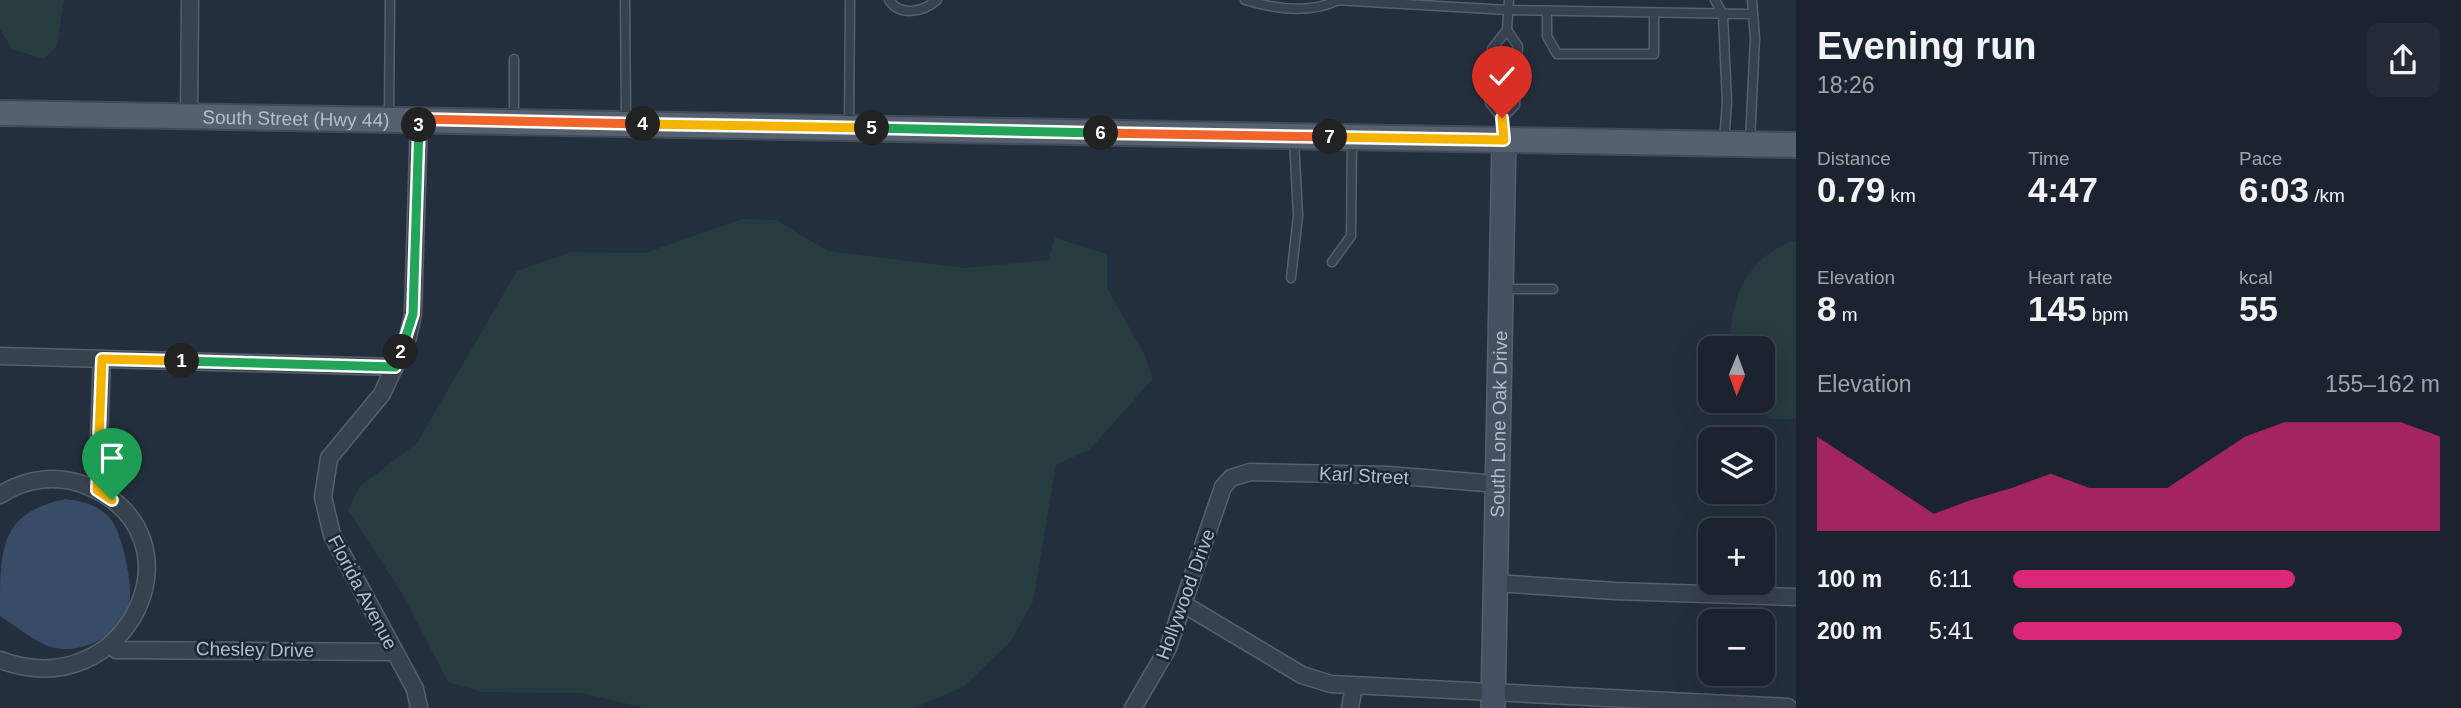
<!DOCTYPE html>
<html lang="en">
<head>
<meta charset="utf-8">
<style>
	body { margin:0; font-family:Arial,sans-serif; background:#242b36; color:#f1f3f6; height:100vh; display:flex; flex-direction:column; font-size:26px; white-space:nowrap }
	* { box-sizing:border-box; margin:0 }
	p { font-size:23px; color:#a0a4aa }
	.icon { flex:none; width:38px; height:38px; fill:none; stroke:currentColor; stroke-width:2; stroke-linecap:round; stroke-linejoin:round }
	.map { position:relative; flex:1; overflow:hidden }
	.drawer { display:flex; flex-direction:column; background:#1b232e; width:665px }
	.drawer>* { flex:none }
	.needle { width:46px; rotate:181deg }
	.tools { position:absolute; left:1698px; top:336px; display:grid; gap:14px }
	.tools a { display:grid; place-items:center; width:77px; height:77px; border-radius:14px; background:#1b232e; box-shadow:0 7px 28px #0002,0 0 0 2px #39404a; font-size:35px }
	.pin { position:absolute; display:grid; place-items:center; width:60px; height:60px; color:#fff; margin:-72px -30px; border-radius:50% 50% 50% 0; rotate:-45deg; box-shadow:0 0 7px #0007 }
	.pin .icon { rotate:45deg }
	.km { position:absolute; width:35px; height:35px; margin:-18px; border-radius:50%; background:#222; color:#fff; font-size:19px; line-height:35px; text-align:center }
	.round { display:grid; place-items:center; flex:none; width:74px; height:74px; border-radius:14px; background:#242b36 }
	.overview { display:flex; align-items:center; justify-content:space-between; height:119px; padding:0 21px }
	h1 { font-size:38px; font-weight:700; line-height:52px }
	.metrics { display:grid; grid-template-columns:repeat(3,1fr); gap:10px; height:119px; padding:7px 21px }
	.metrics div { display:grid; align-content:center }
	.metrics b { font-size:35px; font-weight:700 }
	.metrics small { font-size:19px; font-weight:400 }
	.metrics p { font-size:19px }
	.chart { height:196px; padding:14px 21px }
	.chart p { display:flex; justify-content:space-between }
	.chart svg { width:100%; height:126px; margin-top:7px; fill:#db2777; opacity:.7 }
	ul { padding:0 21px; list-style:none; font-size:23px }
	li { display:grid; grid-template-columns:112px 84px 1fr; align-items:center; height:52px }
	li i { height:18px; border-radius:9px; background:#db2777 }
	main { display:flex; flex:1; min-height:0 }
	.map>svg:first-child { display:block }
	.green { fill:#263c3f }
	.water { fill:#394c67 }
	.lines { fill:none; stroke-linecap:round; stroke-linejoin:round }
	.lane-casing { stroke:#565f6c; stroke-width:11 }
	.street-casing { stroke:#565f6c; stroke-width:19 }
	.secondary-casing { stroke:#565f6c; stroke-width:26 }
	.primary-casing { stroke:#414a57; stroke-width:28 }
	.lane { stroke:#38414e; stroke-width:8 }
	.street { stroke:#38414e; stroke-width:16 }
	.secondary { stroke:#465061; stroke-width:23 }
	.primary { stroke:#56606e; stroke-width:24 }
	.split-1-casing { stroke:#fff; stroke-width:14 }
	.split-2-casing { stroke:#fff; stroke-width:14 }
	.split-3-casing { stroke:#fff; stroke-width:14 }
	.split-4-casing { stroke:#fff; stroke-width:14 }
	.split-5-casing { stroke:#fff; stroke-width:14 }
	.split-6-casing { stroke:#fff; stroke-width:14 }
	.split-7-casing { stroke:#fff; stroke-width:14 }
	.split-8-casing { stroke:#fff; stroke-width:14 }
	.split-1 { stroke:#f5b400; stroke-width:9 }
	.split-2 { stroke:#22a559; stroke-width:9 }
	.split-3 { stroke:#22a559; stroke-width:9 }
	.split-4 { stroke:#f0652b; stroke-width:9 }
	.split-5 { stroke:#f5b400; stroke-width:9 }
	.split-6 { stroke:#22a559; stroke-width:9 }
	.split-7 { stroke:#f0652b; stroke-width:9 }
	.split-8 { stroke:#f5b400; stroke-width:9 }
	.labels { text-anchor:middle; stroke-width:5; stroke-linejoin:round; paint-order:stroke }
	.street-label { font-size:19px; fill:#b4bcc9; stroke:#1d2633 }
</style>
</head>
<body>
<main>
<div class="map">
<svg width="1796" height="708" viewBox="0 0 1796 708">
	<rect width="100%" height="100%" fill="#242f3e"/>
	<path class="green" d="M0,0H64L57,46L44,59L12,49L0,29Z
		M742,219L776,220L828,251L965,268L1048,260L1055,238L1107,254V288L1144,354L1153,379L1090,449L1056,465L1033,601L1011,641L963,687L914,708H644L582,693L482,692L448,682L403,595L348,510L360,486L417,443L517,271L571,252L645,253Z
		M1790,242H1796V419H1770L1752,401H1762V348H1730C1731,299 1743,262 1790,242Z"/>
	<path class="water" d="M65,499C82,501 96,504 109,517C122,530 134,587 129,605C121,635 80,656 51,647C34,642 15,625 0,616C0,545 0,514 65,499Z"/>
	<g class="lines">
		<g class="lane-casing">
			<path id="lane" d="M625,0L626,120
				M889,0C900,17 923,12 937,0
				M1245,0C1275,9 1308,14 1336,1
				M1334,0L1508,10L1751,14
				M1715,0L1723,15L1727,102L1724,142
				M1547,11V36L1557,54H1654V13
				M389,116L390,0
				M514,118V59
				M1502,118L1515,105L1518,46L1507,30L1509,0
				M849,126L850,0
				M1504,137L1502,118L1490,103L1492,49L1507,30
				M1750,141L1755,38L1752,0
				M1332,262L1351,236L1352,140
				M1291,278L1298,216L1294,139
				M1504,289H1553"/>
		</g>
		<g class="street-casing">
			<path id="street" d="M189,116L190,0
				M0,356L395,367
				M97,490L102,359
				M0,495C26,478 58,474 87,486C208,535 128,708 0,660
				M1495,583L1615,591L1796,597
				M1185,605L1302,675L1331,684L1788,707
				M116,650L394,652
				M419,708L415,689L332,535L323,497L329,458L382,394L408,337L413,314L419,119
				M1133,708L1168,648L1223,487L1231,478L1250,472L1388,475L1497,484
				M1350,708L1354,686"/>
		</g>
		<g class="secondary-casing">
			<g id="secondary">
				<path id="s1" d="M1493,708L1504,140"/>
			</g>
		</g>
		<g class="primary-casing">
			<g id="primary">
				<path id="s2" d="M0,113L1796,145"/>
			</g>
		</g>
		<use href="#lane" class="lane"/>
		<use href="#street" class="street"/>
		<use href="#secondary" class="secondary"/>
		<use href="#primary" class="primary"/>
	</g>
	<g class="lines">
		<g class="split-1-casing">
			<path id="split-1" d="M112,500L97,490L102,359L182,361"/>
		</g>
		<g class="split-2-casing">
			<path id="split-2" d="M182,361L395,367L401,352"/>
		</g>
		<g class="split-3-casing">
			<path id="split-3" d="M401,352L413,314L419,125"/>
		</g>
		<g class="split-4-casing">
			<path id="split-4" d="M419,125V119L643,124"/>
		</g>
		<g class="split-5-casing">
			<path id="split-5" d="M643,124L872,128"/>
		</g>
		<g class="split-6-casing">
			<path id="split-6" d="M872,128L1101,133"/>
		</g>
		<g class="split-7-casing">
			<path id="split-7" d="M1101,133L1330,137"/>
		</g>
		<g class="split-8-casing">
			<path id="split-8" d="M1330,137L1504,140L1502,118"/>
		</g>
		<use href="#split-1" class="split-1"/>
		<use href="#split-2" class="split-2"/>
		<use href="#split-3" class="split-3"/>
		<use href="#split-4" class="split-4"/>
		<use href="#split-5" class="split-5"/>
		<use href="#split-6" class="split-6"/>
		<use href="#split-7" class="split-7"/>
		<use href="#split-8" class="split-8"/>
	</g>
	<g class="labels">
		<g class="street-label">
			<text dy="7" stroke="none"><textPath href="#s2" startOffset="296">South Street (Hwy 44)</textPath></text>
			<text dy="7" stroke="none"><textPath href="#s1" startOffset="284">South Lone Oak Drive</textPath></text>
			<text transform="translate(1364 475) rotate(3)" y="7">Karl Street</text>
			<text transform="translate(363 592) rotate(62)" y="7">Florida Avenue</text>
			<text transform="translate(1185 594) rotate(-70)" y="7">Hollywood Drive</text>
			<text transform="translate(255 649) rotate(1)" y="7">Chesley Drive</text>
		</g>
	</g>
</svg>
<div class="tools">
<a><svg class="needle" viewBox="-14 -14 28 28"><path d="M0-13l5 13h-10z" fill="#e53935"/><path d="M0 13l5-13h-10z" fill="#a0a4aa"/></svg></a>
<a><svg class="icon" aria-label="layers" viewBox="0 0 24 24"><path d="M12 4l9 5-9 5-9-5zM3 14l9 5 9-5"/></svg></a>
<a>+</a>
<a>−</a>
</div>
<div class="pin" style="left:112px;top:500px;background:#1e9e55"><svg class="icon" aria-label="arrive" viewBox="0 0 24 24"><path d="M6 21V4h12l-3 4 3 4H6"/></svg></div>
<div class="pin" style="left:1502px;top:118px;background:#d93025"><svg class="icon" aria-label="check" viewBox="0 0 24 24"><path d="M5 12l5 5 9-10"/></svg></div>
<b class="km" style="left:182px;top:361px">1</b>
<b class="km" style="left:401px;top:352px">2</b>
<b class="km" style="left:419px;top:125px">3</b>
<b class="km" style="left:643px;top:124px">4</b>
<b class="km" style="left:872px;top:128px">5</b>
<b class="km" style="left:1101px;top:133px">6</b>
<b class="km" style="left:1330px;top:137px">7</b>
</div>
<section class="drawer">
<div class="overview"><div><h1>Evening run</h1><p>18:26</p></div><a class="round"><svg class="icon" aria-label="share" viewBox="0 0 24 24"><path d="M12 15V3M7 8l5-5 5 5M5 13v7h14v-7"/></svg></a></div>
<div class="metrics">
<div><p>Distance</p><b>0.79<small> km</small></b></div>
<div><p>Time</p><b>4:47</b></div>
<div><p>Pace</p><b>6:03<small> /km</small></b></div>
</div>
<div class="metrics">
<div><p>Elevation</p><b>8<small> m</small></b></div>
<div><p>Heart rate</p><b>145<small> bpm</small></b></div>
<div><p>kcal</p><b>55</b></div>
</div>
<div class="chart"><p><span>Elevation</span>155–162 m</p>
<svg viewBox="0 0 160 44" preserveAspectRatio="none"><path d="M0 44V11L10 20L20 29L30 38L40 33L50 29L60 24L70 29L80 29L90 29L100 20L110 11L120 6L130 6L140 6L150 6L160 11V44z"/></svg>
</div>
<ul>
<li><b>100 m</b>6:11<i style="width:66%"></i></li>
<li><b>200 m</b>5:41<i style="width:91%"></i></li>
</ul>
</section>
</main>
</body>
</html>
